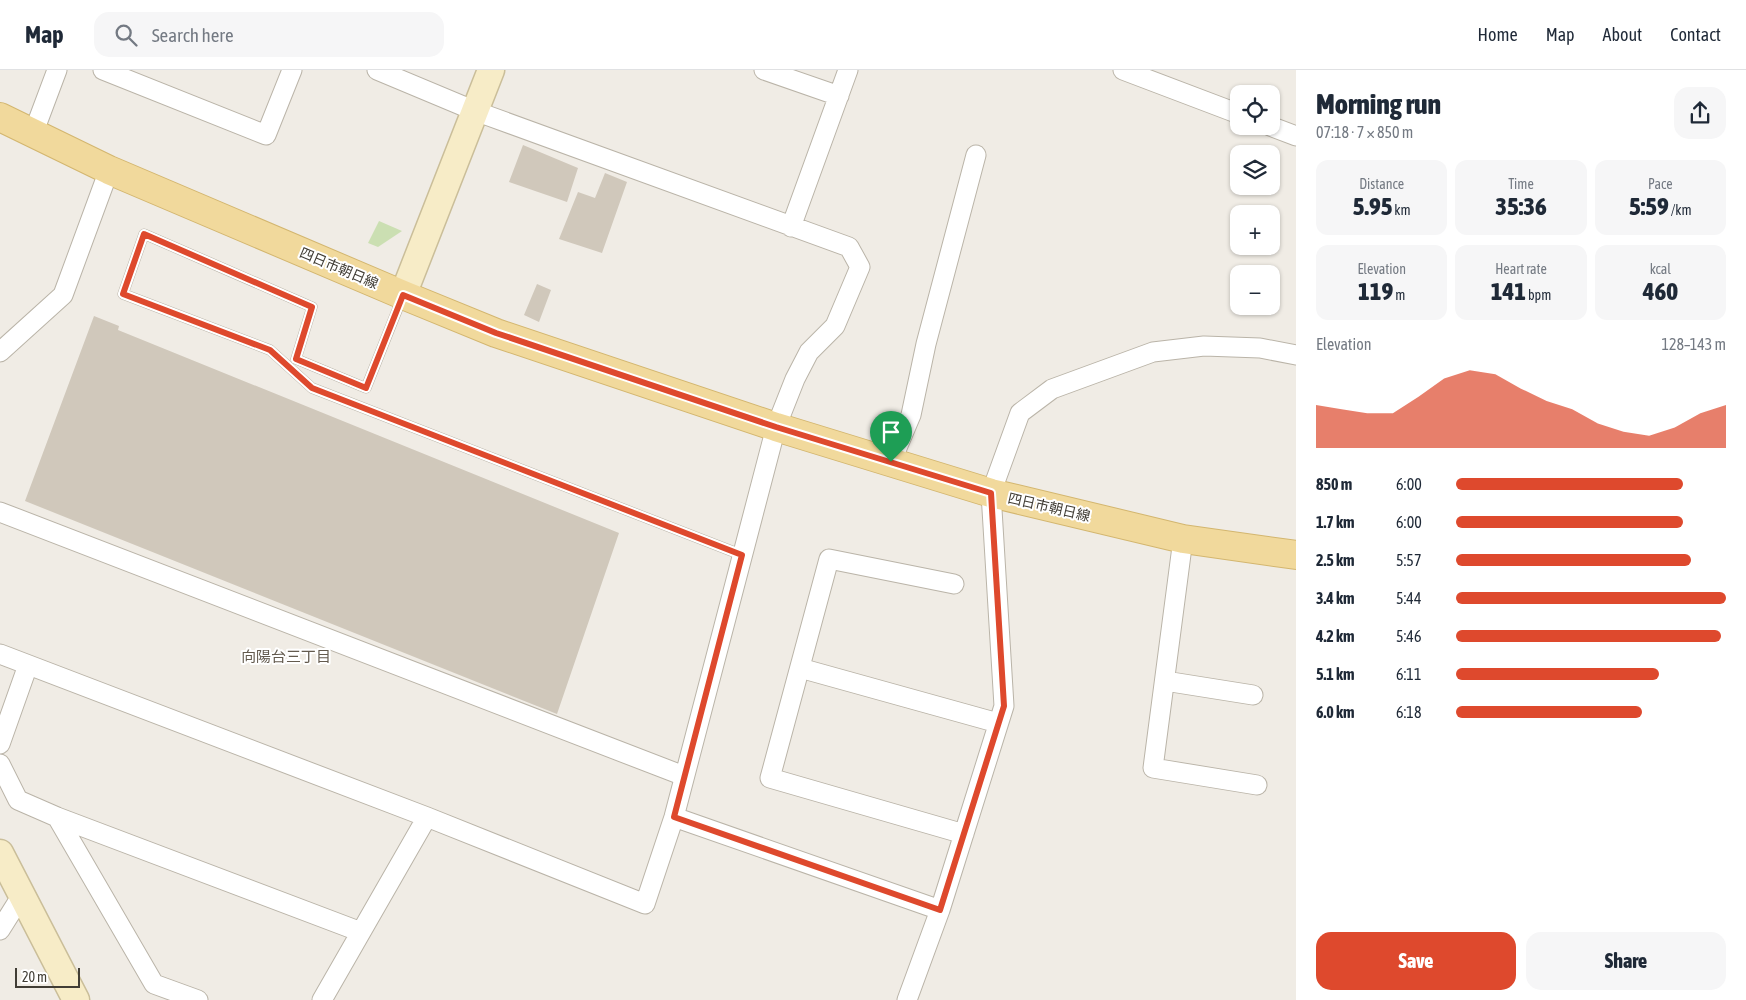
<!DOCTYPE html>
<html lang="en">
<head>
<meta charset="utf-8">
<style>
	body { margin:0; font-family:"Asap Condensed","Noto Sans JP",sans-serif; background:#f6f6f7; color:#1f2937; height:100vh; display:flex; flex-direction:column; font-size:19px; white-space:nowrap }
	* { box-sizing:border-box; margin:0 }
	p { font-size:16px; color:#747a83 }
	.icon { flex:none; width:28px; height:28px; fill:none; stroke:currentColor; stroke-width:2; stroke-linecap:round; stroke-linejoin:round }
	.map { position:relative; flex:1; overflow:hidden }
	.side { display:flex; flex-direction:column; background:#fff; width:450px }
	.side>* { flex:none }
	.controls { position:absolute; left:1230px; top:15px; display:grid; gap:10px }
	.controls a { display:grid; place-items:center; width:50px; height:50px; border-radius:10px; background:#fff; box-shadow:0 1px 4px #0004; font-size:25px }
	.scale { position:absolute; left:15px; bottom:12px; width:65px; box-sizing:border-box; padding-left:5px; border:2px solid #413d35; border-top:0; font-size:14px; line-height:18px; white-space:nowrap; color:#413d35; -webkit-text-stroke:4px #fff; paint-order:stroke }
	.pin { position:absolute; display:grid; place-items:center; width:42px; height:42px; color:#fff; margin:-51px -21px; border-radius:50% 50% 50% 0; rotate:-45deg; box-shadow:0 0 5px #0007 }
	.pin .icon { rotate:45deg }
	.round { display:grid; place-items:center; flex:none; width:52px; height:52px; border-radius:15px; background:#f6f6f7 }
	.summary { display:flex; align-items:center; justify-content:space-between; height:85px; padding:0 20px }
	h1 { font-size:28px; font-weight:800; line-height:38px }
	.metrics { display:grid; grid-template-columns:repeat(3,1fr); gap:8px; height:85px; padding:5px 20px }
	.metrics div { display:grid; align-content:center; border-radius:12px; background:#f6f6f7; text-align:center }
	.metrics b { font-size:25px; font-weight:800 }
	.metrics small { font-size:14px; font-weight:400 }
	.metrics p { font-size:14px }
	.chart { height:140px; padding:10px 20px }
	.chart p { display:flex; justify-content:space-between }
	.chart svg { width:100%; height:90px; margin-top:5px; fill:#de492d; opacity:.7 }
	.button { display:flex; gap:10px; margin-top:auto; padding:10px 20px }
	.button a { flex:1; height:58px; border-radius:15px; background:#de492d; color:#fff; font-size:20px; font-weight:800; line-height:58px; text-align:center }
	.button a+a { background:#f6f6f7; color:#1f2937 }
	ul { padding:0 20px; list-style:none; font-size:16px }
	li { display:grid; grid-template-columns:80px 60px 1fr; align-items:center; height:38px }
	li i { height:12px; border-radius:6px; background:#de492d }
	header { display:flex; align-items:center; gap:30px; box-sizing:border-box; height:70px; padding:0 25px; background:#fff; border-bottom:1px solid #e0e1e3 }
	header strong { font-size:24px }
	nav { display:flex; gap:28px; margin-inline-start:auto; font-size:18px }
	.search { width:350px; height:45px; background:#f6f6f7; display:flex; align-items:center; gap:12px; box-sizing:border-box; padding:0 18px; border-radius:15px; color:#747a83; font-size:19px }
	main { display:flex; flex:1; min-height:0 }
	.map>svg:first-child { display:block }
	.green { fill:#cbdfb2 }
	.building { fill:#d0c8bb }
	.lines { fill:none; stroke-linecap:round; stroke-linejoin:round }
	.lane-casing { stroke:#bab4a8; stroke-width:11 }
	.street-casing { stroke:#bab4a8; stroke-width:21 }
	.secondary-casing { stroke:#cabe99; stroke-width:29 }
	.primary-casing { stroke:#d3b66f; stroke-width:30 }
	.lane { stroke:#fff; stroke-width:9 }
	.street { stroke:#fff; stroke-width:19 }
	.secondary { stroke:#f7ecc7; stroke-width:26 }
	.primary { stroke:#f1d99c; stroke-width:28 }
	.route-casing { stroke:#fff; stroke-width:10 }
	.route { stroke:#de492d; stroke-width:6 }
	.labels { text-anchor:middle; stroke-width:4; stroke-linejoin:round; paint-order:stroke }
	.street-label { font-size:14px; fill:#413d35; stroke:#fff }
	.neighbourhood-label { font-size:15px; fill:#635a4e; stroke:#fff }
</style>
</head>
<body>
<header>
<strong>Map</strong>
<div class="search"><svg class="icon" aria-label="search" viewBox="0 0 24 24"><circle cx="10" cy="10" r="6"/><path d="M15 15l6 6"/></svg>Search here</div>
<nav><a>Home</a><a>Map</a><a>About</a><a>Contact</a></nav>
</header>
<main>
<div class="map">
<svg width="1296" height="930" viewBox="0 0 1296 930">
	<rect width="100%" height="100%" fill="#f0ece5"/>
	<path class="green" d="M379,151L402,161L378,177L368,173Z"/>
	<path class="building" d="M523,75L578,98L567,132L509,112Z
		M605,103L627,112L602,183L559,169L578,122L595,128Z
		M537,214L551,220L539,252L524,245Z
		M94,246L119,256L118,260L619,463L557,644L25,431Z"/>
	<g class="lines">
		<g class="lane-casing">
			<path id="lane" d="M402,228L366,318L296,289L312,237L144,164L123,224L270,280L312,318L742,485"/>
		</g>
		<g class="street-casing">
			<path id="street" d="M103,0L266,65L292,0
				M764,0L839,26
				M1123,0L1239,44
				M1270,56L1296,66
				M33,64L57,0
				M791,157L848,0
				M0,282L63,225L109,100
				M891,392L911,345L926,274L976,85
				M0,442L684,706
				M1183,469L1153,698L1257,715
				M954,514L829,489L770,708L964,764
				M0,584L427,747L645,834L674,747L776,357L795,309L809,282L835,256L860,197L849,177L475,41L377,0
				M800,598L998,653
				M1165,611L1253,625
				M0,674L28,595
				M0,694L18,730L57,747L361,862
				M57,747L154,914L198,930
				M674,747L940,840
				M0,860L22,825
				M322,930L427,747
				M907,930L940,840L1004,636L991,423L1020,343L1052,319L1153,282L1204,276L1260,278L1296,285"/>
		</g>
		<g class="secondary-casing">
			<path id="secondary" d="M403,225L491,0
				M0,783L76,930"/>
		</g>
		<g class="primary-casing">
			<path id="primary" d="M0,47L109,100L403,225L496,263L776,357L991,423L1183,469L1296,485"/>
		</g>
		<use href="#lane" class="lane"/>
		<use href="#street" class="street"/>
		<use href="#secondary" class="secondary"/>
		<use href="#primary" class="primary"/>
	</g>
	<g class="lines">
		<g class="route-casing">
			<path id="route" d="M144,164L312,237L296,289L366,318L403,225L496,263L776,357L991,423L1004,636L940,840L674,747L742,485L312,318L270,280L123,224Z"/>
		</g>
		<use href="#route" class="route"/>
	</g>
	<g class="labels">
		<g class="street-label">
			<text transform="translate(339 198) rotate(23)" y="5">四日市朝日線</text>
			<text transform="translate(1049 437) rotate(13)" y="5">四日市朝日線</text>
		</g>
		<g class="neighbourhood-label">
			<text x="286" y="592">向陽台三丁目</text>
		</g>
	</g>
</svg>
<div class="controls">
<a><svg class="icon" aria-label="locate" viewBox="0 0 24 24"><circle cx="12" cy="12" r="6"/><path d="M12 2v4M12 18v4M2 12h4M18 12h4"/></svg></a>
<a><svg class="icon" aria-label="layers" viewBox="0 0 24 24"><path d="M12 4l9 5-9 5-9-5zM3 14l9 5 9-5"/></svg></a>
<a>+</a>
<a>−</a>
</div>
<div class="scale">20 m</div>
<div class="pin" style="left:891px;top:392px;background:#1e9e55"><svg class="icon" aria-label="arrive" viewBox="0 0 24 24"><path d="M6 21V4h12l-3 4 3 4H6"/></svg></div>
</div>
<section class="side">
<div class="summary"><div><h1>Morning run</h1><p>07:18 · 7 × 850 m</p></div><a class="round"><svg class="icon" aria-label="share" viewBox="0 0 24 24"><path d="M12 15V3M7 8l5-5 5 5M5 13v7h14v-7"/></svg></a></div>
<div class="metrics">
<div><p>Distance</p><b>5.95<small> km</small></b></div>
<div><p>Time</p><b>35:36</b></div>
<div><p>Pace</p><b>5:59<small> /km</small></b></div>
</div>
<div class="metrics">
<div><p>Elevation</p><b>119<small> m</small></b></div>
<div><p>Heart rate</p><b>141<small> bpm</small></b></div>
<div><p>kcal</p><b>460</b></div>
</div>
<div class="chart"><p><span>Elevation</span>128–143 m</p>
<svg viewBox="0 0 160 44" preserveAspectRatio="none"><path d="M0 44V23L10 25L20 27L30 27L40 19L50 10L60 6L70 8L80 15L90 21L100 25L110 32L120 36L130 38L140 34L150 27L160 23V44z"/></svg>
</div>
<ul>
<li><b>850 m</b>6:00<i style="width:84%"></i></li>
<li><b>1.7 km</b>6:00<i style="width:84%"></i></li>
<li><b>2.5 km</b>5:57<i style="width:87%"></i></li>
<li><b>3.4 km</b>5:44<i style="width:100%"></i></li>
<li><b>4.2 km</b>5:46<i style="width:98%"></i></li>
<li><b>5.1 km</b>6:11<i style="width:75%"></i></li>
<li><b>6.0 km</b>6:18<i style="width:69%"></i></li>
</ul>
<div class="button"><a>Save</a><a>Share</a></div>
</section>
</main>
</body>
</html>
